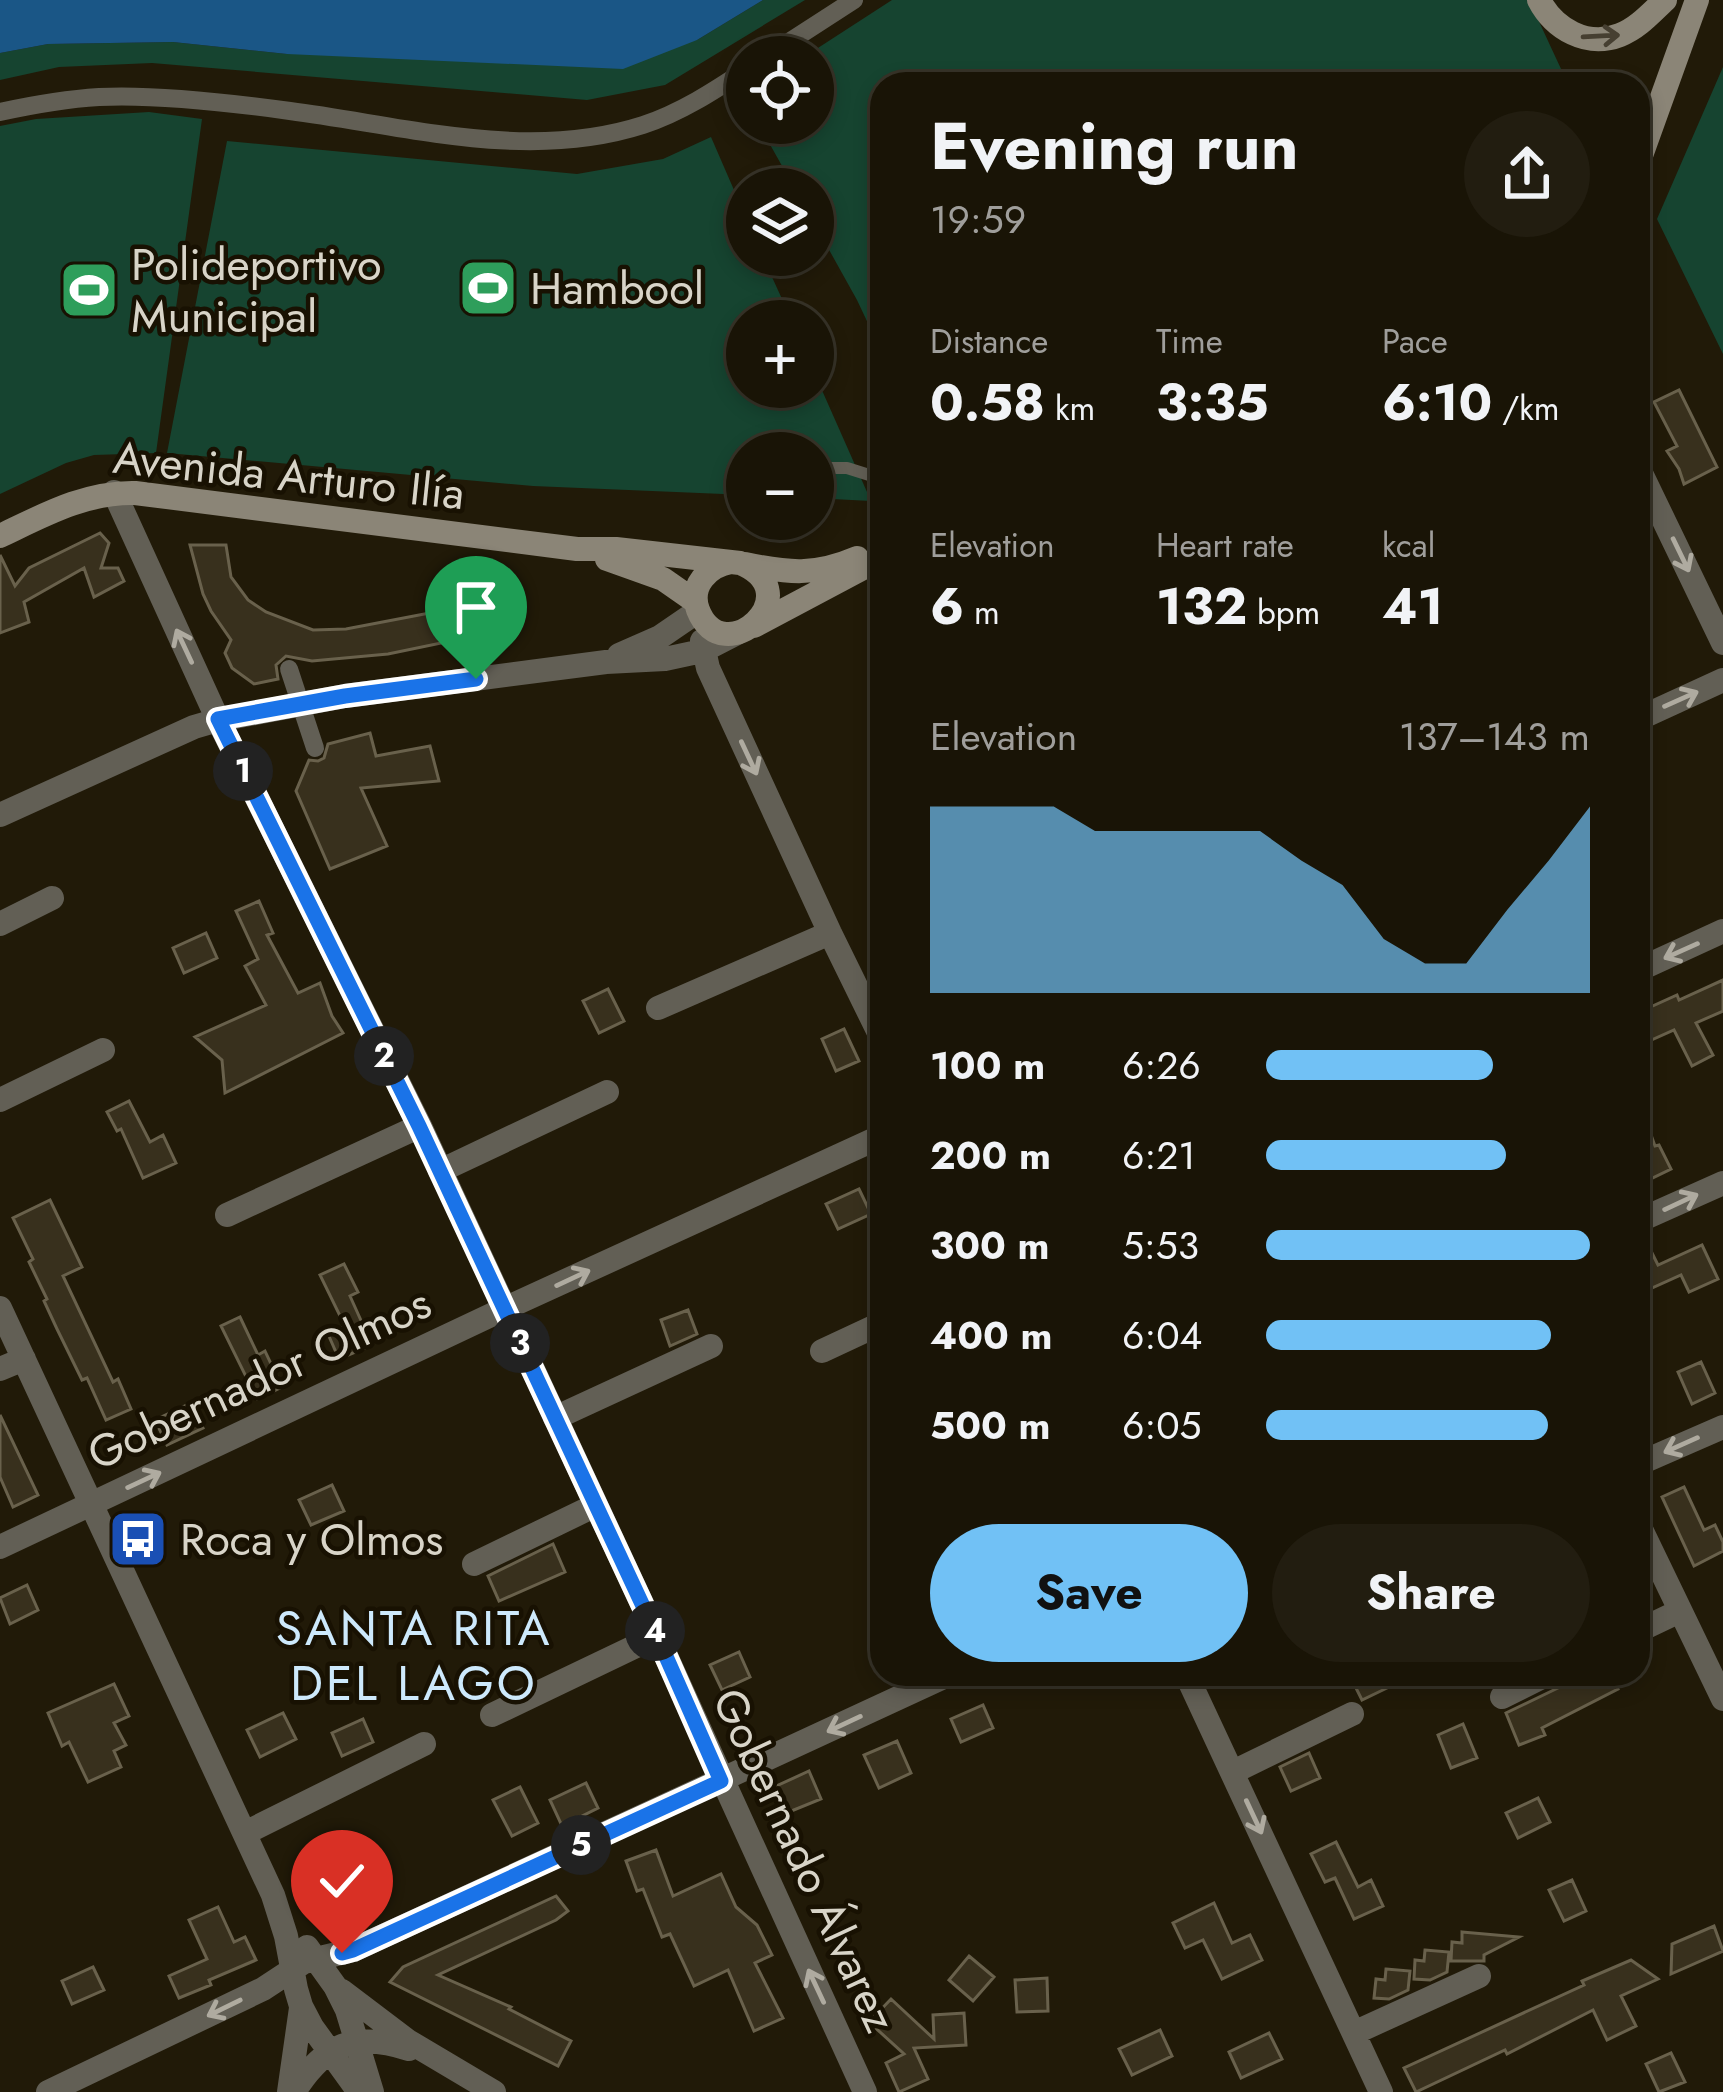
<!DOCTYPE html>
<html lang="en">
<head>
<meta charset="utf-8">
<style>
	body { margin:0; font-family:Jost,sans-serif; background:#221d10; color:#f1f3f6; height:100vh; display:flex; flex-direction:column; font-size:45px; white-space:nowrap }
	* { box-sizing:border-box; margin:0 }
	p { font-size:39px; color:#9f9e9b }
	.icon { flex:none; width:66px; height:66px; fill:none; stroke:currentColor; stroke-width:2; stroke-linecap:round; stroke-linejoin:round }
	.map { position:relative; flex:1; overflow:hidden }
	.details { position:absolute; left:870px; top:72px; width:780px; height:1614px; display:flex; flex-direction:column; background:#191406; border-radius:36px; box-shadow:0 6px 18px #0003,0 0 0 3px #373328 }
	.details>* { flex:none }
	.fabs { position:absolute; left:726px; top:36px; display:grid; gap:24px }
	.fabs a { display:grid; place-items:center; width:108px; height:108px; border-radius:50%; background:#191406; box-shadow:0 6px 18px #0003,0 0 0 3px #373328; font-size:60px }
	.pin { position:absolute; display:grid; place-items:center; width:102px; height:102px; color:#fff; margin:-123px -51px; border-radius:50% 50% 50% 0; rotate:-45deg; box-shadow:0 0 12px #0007 }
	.pin .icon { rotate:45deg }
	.km { position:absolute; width:60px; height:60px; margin:-30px; border-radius:50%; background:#222; color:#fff; font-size:33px; line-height:60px; text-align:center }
	.round { display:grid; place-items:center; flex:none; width:126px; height:126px; border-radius:63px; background:#221d10 }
	.headline { display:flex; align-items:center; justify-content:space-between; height:204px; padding:0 60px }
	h1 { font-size:66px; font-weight:700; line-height:90px }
	.figures { display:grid; grid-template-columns:repeat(3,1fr); gap:18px; height:204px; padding:12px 60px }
	.figures div { display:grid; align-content:center }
	.figures b { font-size:51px; font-weight:700 }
	.figures small { font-size:33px; font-weight:400 }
	.figures p { font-size:33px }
	.chart { height:336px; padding:24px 60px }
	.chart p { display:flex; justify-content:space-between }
	.chart svg { width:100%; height:216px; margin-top:12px; fill:#71c1f5; opacity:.7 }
	.primary-button { display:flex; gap:24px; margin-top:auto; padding:24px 60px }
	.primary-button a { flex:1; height:138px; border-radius:72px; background:#71c1f5; color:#111; font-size:48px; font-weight:700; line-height:138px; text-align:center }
	.primary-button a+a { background:#221d10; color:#f1f3f6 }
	ul { padding:0 60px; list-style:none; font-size:39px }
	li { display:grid; grid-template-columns:192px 144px 1fr; align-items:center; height:90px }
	li i { height:30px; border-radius:15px; background:#71c1f5 }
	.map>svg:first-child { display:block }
	.green { fill:#164430 }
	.water { fill:#1a5686 }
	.building { fill:#38301d; stroke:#69614c; stroke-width:3 }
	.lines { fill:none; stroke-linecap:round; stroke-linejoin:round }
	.service { stroke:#625f55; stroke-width:12 }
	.pedestrian { stroke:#625f55; stroke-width:18 }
	.minor { stroke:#625f55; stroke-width:24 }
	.secondary { stroke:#8b8577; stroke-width:24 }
	.pedestrian-bridge { stroke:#625f55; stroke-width:18 }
	.oneway { stroke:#463f31 }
	.oneway2 { stroke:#afaba0 }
	.route-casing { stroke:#fff; stroke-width:24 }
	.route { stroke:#1a73e8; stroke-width:15 }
	.labels { text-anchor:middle; stroke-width:9; stroke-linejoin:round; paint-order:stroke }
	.poi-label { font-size:45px; fill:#d8d4c8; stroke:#181102; text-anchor:start }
	.street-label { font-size:45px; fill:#d8d4c8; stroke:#181102 }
	.neighbourhood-label { font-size:48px; letter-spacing:3px; fill:#cde9fc; stroke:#181102 }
</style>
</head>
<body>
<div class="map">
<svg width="1723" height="2092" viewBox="0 0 1723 2092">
	<rect width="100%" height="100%" fill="#211a08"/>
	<path class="green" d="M763,0H805L665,85L587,100L152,63L59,67L0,80V53L48,44L173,42L287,54L697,40Z
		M892,0H1529L1568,84H882V353L857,300L813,221V189H795L758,123H813V57H804Z
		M1723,67V354L1657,219Z
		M149,112L202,119L156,453L94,455L66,463L0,494V126L36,119Z
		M711,137L747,220V255H762L792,321H747V387H813V370L871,501L813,498V453H747V495L533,486L167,453L227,141L577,174L663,159Z"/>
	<path class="water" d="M0,0H763L697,40L623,69L287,54L173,42L48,44L0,53Z"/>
	<path class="building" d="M1679,390L1717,467L1684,484L1679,469L1667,451L1677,446L1654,402Z
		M100,533L109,543L101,568H118L124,581L94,597L84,568L24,602L29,622L0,633V555L15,586L29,568Z
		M190,545H226L231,577L248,600L266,612L313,630L346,629L508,598L514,628L388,654L312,661L286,656L276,665L278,679L254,684L232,668L225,653L231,640L211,611L203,594Z
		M370,733L376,756L430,746L439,781L361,788L387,846L330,869L296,791L309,760L318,761L324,758L328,744Z
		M259,901L273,933L267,935L298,993L320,983L332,1016L343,1033L225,1093L222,1060L195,1037L266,1005L245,966L258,959L236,911Z
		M206,933L217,958L184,973L173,948Z
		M1723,980V1011L1696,1023L1713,1055L1692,1066L1674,1030L1638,1046V1016L1645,1012L1644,1010L1677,995L1679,1000Z
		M608,989L624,1021L599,1033L583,1001Z
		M844,1029L859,1061L836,1071L822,1039Z
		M129,1101L150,1142L163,1135L176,1163L143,1178L121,1129L117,1131L107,1112Z
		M1640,1104L1655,1146L1659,1145L1671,1169L1638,1185V1105Z
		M859,1189L871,1214L838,1229L826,1204Z
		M50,1200L82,1267L63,1276L113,1382L118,1379L131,1409L106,1420L87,1378L82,1380L57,1329L44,1301L47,1299L29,1262L33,1259L13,1218Z
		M1702,1245L1718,1279L1689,1292L1681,1275L1643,1292L1638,1282V1256L1651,1251L1658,1265Z
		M344,1264L358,1292L350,1296L372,1345L339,1359L328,1334L345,1326L320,1275Z
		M688,1310L697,1334L670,1346L661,1320Z
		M240,1317L258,1355L265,1351L282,1387L257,1399L221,1326Z
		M1701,1362L1715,1393L1692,1404L1678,1372Z
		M191,1403L203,1428L167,1445L155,1420Z
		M0,1415L38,1495L13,1507L0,1477Z
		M332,1485L344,1511L311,1525L299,1500Z
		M1684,1487L1704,1530L1715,1525L1723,1542V1551L1694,1566L1662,1497Z
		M553,1544L565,1572L499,1601L488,1576Z
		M27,1585L38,1610L10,1624L0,1598Z
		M739,1652L750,1677L722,1690L710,1665Z
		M1349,1674H1416L1362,1700Z
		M1587,1674H1611L1618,1689L1542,1728L1545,1735L1519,1745L1506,1713Z
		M114,1684L129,1716L114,1723L126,1745L114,1751L121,1767L88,1782L69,1742L62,1746L48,1713Z
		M983,1705L993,1728L961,1742L951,1719Z
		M283,1713L296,1739L260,1757L247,1730Z
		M363,1719L373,1742L342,1756L332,1733Z
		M1463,1724L1477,1758L1451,1768L1438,1735Z
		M897,1741L911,1773L879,1788L864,1755Z
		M1309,1753L1320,1778L1291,1791L1280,1767Z
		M809,1771L821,1799L784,1814L772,1788Z
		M586,1783L598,1808L562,1826L550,1800Z
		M520,1787L538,1823L512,1836L493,1800Z
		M1538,1798L1550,1822L1518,1838L1506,1813Z
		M1336,1842L1358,1887L1371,1880L1383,1906L1354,1919L1335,1878L1325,1882L1311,1854Z
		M329,1844L348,1880L322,1893L303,1858Z
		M656,1850L673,1896L721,1874L736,1907L757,1925L772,1955L755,1963L783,2018L754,2031L728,1970L694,1986L670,1934L662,1937L643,1889L637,1891L626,1861Z
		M1572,1880L1586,1911L1564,1921L1549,1890Z
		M556,1896L568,1911L556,1920L438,1975L511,2007L509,2009L571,2041L558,2066L390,1982L403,1967Z
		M1214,1903L1232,1943L1250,1935L1262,1960L1222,1979L1203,1940L1185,1948L1173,1923Z
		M218,1907L234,1942L245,1937L256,1960L209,1980L211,1985L179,1998L169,1976L207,1959L189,1920Z
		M1714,1926L1723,1951L1671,1974L1672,1944Z
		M1462,1932L1519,1937L1484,1955V1961H1451L1452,1942L1462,1943Z
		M1425,1950L1449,1952L1447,1972L1430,1980L1414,1979L1415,1960L1424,1961Z
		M969,1956L994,1977L973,2001L949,1980Z
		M1631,1960L1658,1979L1621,1996L1636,2026L1607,2040L1593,2010L1507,2054L1505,2050L1416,2092L1404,2068L1584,1985L1582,1981Z
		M93,1967L104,1990L72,2004L62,1981Z
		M1386,1969L1410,1971L1408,1990L1389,1999L1374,1998L1376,1979L1385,1980Z
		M1047,1978L1048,2011L1017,2012L1015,1980Z
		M891,1999L934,2039L933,2015L964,2013L966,2045L914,2048L928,2079L899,2092L886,2063L904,2054L869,2022Z
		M1160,2030L1172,2056L1132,2075L1119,2049Z
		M1269,2033L1282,2059L1241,2078L1229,2052Z
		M1671,2053L1685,2082L1659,2092L1646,2064Z"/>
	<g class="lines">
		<path class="service" d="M815,468H847L882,479"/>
		<path class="pedestrian" d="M766,57L854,0
			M0,112C32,105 66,99 99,97C157,94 232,103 290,111C406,126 528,162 643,125C680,113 714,91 747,69"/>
		<path class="minor" d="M1638,467L1723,643
			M114,492L218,720L420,1126L657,1636L865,2092
			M702,641L708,668L830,933L882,1039
			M619,655L660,637L698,611
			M1638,719L1723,680
			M0,815L194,727L218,720L345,696L606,662L665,659L702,651L737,633
			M0,924L52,898
			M1638,970L1723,931
			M658,1008L830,933
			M0,1100L103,1050
			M440,1171L607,1092
			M227,1215L420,1126
			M1638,1221L1723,1183
			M0,1308L273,1895L286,1936L296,1989L301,2006L312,2027L359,2092
			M822,1351L882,1323
			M0,1369L24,1359
			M555,1418L711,1346
			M1638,1464L1723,1427
			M1638,1523L1723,1699
			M0,1547L504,1309L882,1136
			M474,1564L596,1505
			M1638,1631L1680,1611
			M1186,1674L1381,2092
			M1502,1697L1548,1674
			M492,1715L657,1636
			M1233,1772L1352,1714
			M245,1833L424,1744
			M307,1947L335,1986L347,2010L372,2092
			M342,1991L408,2041L494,2092
			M1354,2033L1479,1976
			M48,2092L263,1989L304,1962L353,1950L950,1674
			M289,2092L301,2008
			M294,2092C324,2044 355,2031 409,2049"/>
		<path class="secondary" d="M1539,0C1554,29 1587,48 1620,35C1638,28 1651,13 1665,0
			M1638,164L1697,0
			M0,536C44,515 85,492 135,493L577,549H616L740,563C813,593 723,674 698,610C689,586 708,566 731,562
			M607,559L663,579L696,602
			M745,564C788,573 815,576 857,558
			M754,626L882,558"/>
		<path class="pedestrian-bridge" d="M289,669L315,748"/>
	</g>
	<defs><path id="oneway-shaft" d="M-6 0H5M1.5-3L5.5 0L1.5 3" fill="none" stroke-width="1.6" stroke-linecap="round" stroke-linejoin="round" transform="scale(3)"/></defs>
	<use class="oneway" href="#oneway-shaft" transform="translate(1601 36) rotate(-3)"/>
	<g class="oneway2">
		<use href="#oneway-shaft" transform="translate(1681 555) rotate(64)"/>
		<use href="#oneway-shaft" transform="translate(184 646) rotate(-115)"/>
		<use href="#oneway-shaft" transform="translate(1681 699) rotate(-24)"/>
		<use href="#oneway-shaft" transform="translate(749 758) rotate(65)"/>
		<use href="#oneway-shaft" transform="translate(1681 951) rotate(156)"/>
		<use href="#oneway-shaft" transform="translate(1681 1202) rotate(-25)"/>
		<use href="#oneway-shaft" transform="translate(573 1278) rotate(-25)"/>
		<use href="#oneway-shaft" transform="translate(1681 1445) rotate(156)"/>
		<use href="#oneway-shaft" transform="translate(144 1480) rotate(-25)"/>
		<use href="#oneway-shaft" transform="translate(844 1724) rotate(155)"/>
		<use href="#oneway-shaft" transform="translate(1254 1817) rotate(65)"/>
		<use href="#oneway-shaft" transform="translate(816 1986) rotate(-115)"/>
		<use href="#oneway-shaft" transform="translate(224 2008) rotate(154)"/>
	</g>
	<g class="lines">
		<g class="route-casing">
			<path id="route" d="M342,1953L353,1950L721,1781L657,1636L419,1126L218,719L345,696L476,679"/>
		</g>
		<use href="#route" class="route"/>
	</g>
	<defs>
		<g id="stadium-square" transform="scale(3)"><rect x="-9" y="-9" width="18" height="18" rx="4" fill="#2e9e5b" stroke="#181102"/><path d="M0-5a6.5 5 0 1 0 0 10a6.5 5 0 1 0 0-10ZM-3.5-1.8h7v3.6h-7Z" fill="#fff"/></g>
		<g id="bus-square" transform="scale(3)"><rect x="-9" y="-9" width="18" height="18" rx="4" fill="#1a4fb4" stroke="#181102"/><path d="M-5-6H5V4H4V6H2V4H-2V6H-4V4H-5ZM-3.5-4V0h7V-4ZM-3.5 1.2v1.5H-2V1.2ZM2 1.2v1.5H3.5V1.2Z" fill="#fff"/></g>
	</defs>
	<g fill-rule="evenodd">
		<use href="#stadium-square" x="488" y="288"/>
		<use href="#stadium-square" x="89" y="290"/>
		<use href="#bus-square" x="138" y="1539"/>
	</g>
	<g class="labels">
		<g class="poi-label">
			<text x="131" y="280">Polideportivo<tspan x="131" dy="52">Municipal</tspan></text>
			<text x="530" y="304">Hambool</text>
			<text x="180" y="1555">Roca y Olmos</text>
		</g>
		<g class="street-label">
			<text transform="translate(289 475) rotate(6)" y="16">Avenida Arturo Ilía</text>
			<text transform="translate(259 1378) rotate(-25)" y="16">Gobernador Olmos</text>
			<text transform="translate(805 1860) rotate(65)" y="16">Gobernado Álvarez</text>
		</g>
		<g class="neighbourhood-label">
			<text x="414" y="1645">SANTA RITA<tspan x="414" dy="55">DEL LAGO</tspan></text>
		</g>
	</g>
</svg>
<div class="fabs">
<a><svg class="icon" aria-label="locate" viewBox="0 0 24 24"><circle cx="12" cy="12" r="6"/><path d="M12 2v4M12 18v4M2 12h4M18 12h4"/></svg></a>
<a><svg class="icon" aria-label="layers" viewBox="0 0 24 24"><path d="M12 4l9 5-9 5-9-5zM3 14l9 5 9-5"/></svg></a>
<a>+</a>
<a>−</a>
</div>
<div class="pin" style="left:476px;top:679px;background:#1e9e55"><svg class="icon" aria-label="arrive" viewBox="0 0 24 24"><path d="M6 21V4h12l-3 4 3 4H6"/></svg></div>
<div class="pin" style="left:342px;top:1953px;background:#d93025"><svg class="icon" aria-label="check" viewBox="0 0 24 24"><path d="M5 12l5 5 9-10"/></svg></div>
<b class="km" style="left:243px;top:771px">1</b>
<b class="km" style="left:384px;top:1056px">2</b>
<b class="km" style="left:520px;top:1343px">3</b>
<b class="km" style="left:655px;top:1631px">4</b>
<b class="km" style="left:581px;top:1845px">5</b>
<section class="details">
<div class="headline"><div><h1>Evening run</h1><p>19:59</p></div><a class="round"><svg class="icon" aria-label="share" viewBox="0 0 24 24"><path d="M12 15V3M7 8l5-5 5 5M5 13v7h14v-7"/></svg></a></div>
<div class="figures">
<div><p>Distance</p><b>0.58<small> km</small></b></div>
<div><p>Time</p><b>3:35</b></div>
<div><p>Pace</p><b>6:10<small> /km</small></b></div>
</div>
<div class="figures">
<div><p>Elevation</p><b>6<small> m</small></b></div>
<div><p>Heart rate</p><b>132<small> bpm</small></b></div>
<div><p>kcal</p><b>41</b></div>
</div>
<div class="chart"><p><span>Elevation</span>137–143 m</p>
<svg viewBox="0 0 160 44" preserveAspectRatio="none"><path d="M0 44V6L10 6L20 6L30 6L40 11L50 11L60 11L70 11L80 11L90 17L100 22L110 33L120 38L130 38L140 27L150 17L160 6V44z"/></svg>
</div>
<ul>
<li><b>100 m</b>6:26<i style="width:70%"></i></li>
<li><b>200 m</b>6:21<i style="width:74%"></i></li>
<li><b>300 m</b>5:53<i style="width:100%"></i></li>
<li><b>400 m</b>6:04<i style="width:88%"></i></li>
<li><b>500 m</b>6:05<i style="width:87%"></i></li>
</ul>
<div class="primary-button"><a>Save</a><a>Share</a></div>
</section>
</div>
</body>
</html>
